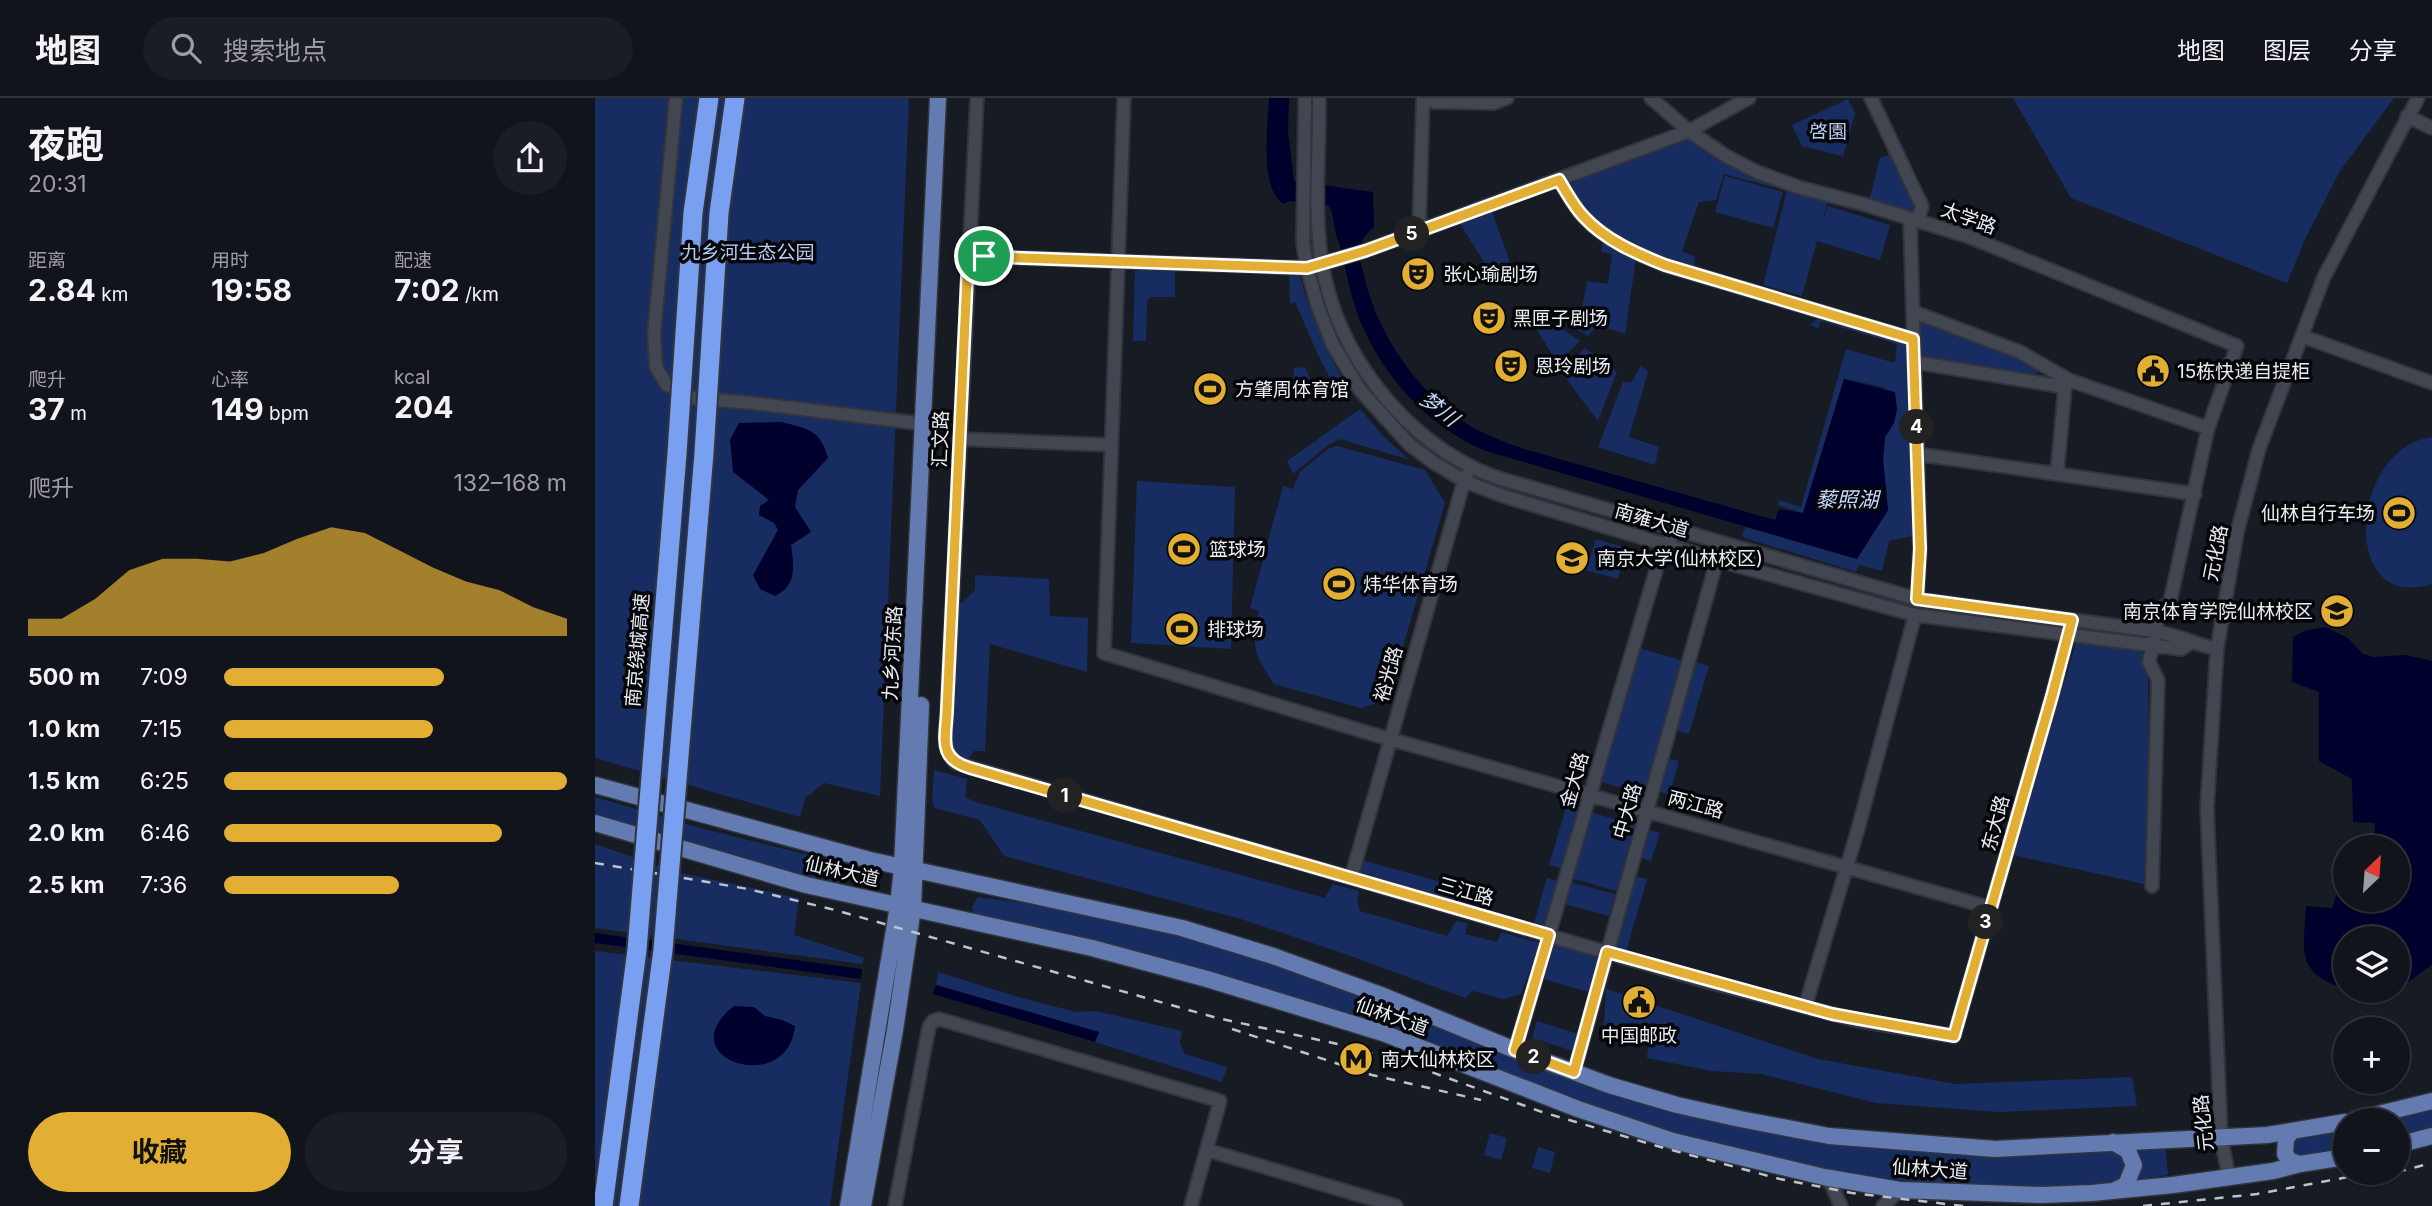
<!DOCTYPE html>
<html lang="zh">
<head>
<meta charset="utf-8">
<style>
	body { margin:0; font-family:Inter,"Noto Sans SC",sans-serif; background:#1a1d24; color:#f1f3f6; height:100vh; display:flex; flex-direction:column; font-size:26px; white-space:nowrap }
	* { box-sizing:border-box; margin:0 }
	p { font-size:23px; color:#9c9ea3 }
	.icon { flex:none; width:38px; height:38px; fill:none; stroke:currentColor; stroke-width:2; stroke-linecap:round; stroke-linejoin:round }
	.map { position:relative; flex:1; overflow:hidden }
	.drawer { display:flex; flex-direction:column; background:#11141b; width:595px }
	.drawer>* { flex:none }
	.needle { width:46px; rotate:25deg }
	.buttons { position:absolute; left:1738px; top:737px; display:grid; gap:14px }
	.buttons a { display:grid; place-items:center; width:77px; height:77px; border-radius:50%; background:#11141b; box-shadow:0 2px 5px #0004,0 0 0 2px #30333a; font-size:35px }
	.pin { position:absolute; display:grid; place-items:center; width:60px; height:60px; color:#fff; margin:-30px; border:4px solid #fff; border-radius:50%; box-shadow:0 2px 7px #0007 }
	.km { position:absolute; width:35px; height:35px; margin:-18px; border-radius:50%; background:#222; color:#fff; font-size:19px; line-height:35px; text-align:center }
	.round { display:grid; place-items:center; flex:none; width:74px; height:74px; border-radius:37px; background:#1a1d24 }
	.headline { display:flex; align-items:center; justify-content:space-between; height:119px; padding:0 28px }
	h1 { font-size:38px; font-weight:700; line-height:52px }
	.stats { display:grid; grid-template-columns:repeat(3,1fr); gap:10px; height:119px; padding:7px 28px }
	.stats div { display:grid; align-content:center }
	.stats b { font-size:30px; font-weight:700 }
	.stats small { font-size:19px; font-weight:400 }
	.stats p { font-size:19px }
	.chart { height:196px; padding:14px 28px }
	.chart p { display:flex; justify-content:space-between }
	.chart svg { width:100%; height:126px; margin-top:7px; fill:#e2ae34; opacity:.7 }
	.primary-button { display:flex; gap:14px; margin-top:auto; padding:14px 28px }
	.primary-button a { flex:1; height:80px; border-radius:42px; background:#e2ae34; color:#111; font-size:28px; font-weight:700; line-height:80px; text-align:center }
	.primary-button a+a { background:#1a1d24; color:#f1f3f6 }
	ul { padding:0 28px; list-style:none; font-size:23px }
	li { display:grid; grid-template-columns:112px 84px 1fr; align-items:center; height:52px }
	li i { height:18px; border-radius:9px; background:#e2ae34 }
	header { display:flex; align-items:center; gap:42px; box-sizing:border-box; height:98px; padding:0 35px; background:#11141b; border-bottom:2px solid #30333a }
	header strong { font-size:33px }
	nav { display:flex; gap:38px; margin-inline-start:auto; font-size:24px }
	.search { width:490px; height:63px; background:#1a1d24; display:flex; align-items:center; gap:18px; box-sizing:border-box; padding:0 24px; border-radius:38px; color:#9c9ea3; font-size:26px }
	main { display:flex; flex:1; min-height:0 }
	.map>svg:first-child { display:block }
	.green { fill:#172d62 }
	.water { fill:#00002c }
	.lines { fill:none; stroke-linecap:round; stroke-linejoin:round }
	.minor-casing { stroke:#32343b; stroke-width:16 }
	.major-casing { stroke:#32343b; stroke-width:19 }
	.minor { stroke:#414651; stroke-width:12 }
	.major { stroke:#637bb0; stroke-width:16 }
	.rail { stroke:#bfc2c9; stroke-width:2.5; stroke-dasharray:9 9; stroke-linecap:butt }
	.highway-bridge-casing { stroke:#32343b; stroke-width:23; stroke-linecap:butt }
	.highway-bridge { stroke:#799ff0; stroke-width:19 }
	.route-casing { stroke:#fff; stroke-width:14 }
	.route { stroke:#e2ae34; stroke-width:9 }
	.labels { text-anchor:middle; stroke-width:7; stroke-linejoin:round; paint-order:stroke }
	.park-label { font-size:19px; fill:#b8ccf3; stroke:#050609 }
	.street-label { font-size:19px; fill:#e9ecf2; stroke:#050609 }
	.poi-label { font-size:19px; fill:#e9ecf2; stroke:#050609; text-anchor:start }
	.water-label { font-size:21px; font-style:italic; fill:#c3d7fe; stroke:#050609 }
</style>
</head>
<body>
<header>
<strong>地图</strong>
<div class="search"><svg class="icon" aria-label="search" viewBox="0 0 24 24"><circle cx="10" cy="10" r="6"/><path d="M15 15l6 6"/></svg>搜索地点</div>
<nav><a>地图</a><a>图层</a><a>分享</a></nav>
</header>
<main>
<section class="drawer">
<div class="headline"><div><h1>夜跑</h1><p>20:31</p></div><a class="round"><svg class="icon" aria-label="share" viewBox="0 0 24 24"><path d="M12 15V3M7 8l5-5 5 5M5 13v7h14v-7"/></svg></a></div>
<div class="stats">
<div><p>距离</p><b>2.84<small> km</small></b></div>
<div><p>用时</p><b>19:58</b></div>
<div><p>配速</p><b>7:02<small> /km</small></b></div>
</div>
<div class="stats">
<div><p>爬升</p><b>37<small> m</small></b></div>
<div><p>心率</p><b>149<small> bpm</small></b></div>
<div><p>kcal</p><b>204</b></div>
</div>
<div class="chart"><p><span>爬升</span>132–168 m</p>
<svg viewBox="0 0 160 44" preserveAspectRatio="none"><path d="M0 44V38L10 38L20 31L30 21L40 17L50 17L60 18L70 15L80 10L90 6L100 8L110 14L120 20L130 25L140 28L150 34L160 38V44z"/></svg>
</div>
<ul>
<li><b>500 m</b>7:09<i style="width:64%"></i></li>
<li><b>1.0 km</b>7:15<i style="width:61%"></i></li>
<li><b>1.5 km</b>6:25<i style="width:100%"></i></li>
<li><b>2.0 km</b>6:46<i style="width:81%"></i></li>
<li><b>2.5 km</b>7:36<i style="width:51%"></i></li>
</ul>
<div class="primary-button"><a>收藏</a><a>分享</a></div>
</section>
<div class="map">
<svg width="1837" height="1108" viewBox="0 0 1837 1108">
	<rect width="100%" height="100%" fill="#171b24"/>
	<path class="green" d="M0,0H314L285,698L229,685L210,700L205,719L0,660Z
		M1418,0H1799L1745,73L1711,139L1692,185L1476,100Z
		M1253,1L1260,15L1248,58L1207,48L1197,27Z
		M1095,39L1185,88V91L1129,76L1121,102L1104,104L1087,153L1100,159L1099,172L1031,145L1022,136L1009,130L980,99L975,90L977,85Z
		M1296,56L1321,104L1320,114L1316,117L1274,103L1285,60Z
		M1130,78L1188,94L1178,130L1120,114Z
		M1193,89L1233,102L1228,122L1233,108L1295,127L1285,162L1222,143L1207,198L1168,187Z
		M896,110L917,171L900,182L864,124Z
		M1008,139L1041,160L1030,236L1003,227L993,238L983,232L992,183L1013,186L1017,156L1006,154Z
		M540,168L580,171V199H556L552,203L551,243H538Z
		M694,175L704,176C715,214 729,248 748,282L739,287L723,257L700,204L695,206Z
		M935,208L985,243L962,265L931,213Z
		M1226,217L1313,243L1318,438L1294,443L1287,473L1264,467L1261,474L1150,440L1147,437L1150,429L1262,461L1293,412L1288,361L1290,339L1299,325L1289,289L1249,281L1208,415L1183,407L1184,402L1206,409L1251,251L1300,265L1302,246L1226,223L1223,230L1215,227Z
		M1331,223L1431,262L1444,273L1438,278L1325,261L1323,227Z
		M990,250L1022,274L1003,323L967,275Z
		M1046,267L1053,274L1034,339L1064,349L1060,367L1003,349L1028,284H1037Z
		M710,269L720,291L707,300L699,298L698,283L699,270Z
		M765,311L790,340L815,362L745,341L733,347L698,376L692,363Z
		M1837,339V486C1744,516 1754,350 1837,339Z
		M742,348L830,372L850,405L794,596L779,606L766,610L679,586C659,556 656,549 664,513L655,510L688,388L698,391L705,374L733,351Z
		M542,383L640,389L636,551L536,545Z
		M1001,441L1032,450L1023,481L991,472Z
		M380,477L454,481L455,518L493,520L492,574L395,546L390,653H379L371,664L361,660L355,645L362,509L380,492Z
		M1481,545L1547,552L1553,582L1554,688L1549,786L1418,757Z
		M1044,550L1089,563L1050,696L1006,684Z
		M1099,563L1114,568L1094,636L1078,632Z
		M1071,660L1084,663L1075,697L1062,693Z
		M339,672L372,681L370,699L380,704L730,800L738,786L764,793L762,802L765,813L852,838L861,823L873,825L870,836L902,844L906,834L945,845L926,896L909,901L878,893L870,900L753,857L646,821L409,758L385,722L339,710L337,701Z
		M0,699L109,731L250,766L254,777L251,783L245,786L104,750L0,719Z
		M972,706L986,710L968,771L954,767Z
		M995,714L1040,727L1021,793L976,780Z
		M1051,731L1065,735L1056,763L1042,759Z
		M0,746L81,774L204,800L199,837L269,860L267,866L0,830Z
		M766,762L868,790L863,806L769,778L765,774Z
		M1037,777L1052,781L1031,854L1017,850Z
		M952,780L965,784L952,829L939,825Z
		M975,784L1020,796L1014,818L969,806Z
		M383,799L476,811L560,830L675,864L811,914L918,961L977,982L1076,1014L1122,1025L1228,1045L1289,1052L1414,1058L1522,1052L1528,1056L1533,1071L1523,1085C1501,1087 1479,1090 1458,1091C1436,1092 1414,1090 1392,1089C1256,1083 1120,1052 991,1009C922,985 855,952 786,928C653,881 517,847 379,817L377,809Z
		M960,844L1004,857L993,894L949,881Z
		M0,853L266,885L235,1108H0Z
		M343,874L423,899L481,914L501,913L587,933L585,945L590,956L632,969L627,984L500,944L503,934L341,887Z
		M1011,891L1223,961L1360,986L1537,979L1542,1008L1404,1014L1281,1005L1166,976L1117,973L1052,960L1054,942L1009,927Z
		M942,923L983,936L978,953L937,940Z
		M1837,1012V1034L1803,1043L1802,1022H1798Z
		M1750,1032V1054L1697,1059L1699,1040Z
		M895,1035L912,1040L906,1062L889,1057Z
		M1570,1046L1573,1077L1539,1082L1535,1050Z
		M943,1049L960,1054L955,1075L937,1070Z"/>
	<path class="water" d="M674,0H694L693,34L699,83L778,94L779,129C771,136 767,141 765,151C763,159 767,169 769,177C780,227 810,275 849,309C873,330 900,341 929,351L1180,422L1184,411L1208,415L1249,281L1300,294L1302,312L1299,325L1290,339L1288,361L1293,412L1262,461L891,353C827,327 773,262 756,195C752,179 749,163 745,148C743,142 741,138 740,132C738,122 739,116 733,107L695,103L688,106C664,89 673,27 674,0Z
		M186,324C213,331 225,331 233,360L203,392L200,409L216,434L196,447C199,468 202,488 180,498L165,491L158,477L183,432L179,425L164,417L165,408L174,402L138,374L135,342L144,325Z
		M1730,529L1753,540L1768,556L1779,559L1810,557L1837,563V867L1803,891L1802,840H1750V891C1699,874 1709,852 1711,808L1737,810L1742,795L1748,794L1750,780V802H1802V749H1779L1780,725L1758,724L1757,681L1724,663V594L1697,584L1698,539L1709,533Z
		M0,835L267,871L266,881L0,845Z
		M341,887L504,934L500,944L338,896Z
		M139,908L159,909L170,918L187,922L200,928C193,1000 72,961 139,908Z"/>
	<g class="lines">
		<g class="minor-casing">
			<path id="minor" d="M81,0L59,236L61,269L71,286L97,300L157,305L329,326
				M382,0L352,612C351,631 346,651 361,665L1110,883L1265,923L1359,938L1457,598L1477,522
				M529,0L509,555L777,636L1396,810
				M710,0L708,145L712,170L723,209L738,247L765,292L815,347L838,364L869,383L908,398L1122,462L1320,517L1586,551L1595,545
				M724,0C725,55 718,110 727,165C742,258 812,346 900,379L1322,501L1560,533C1582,537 1599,546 1622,551
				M835,0L839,4L899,5L912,0
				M1056,0L1094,33L1131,58L1162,74L1203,89L1268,106L1372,138L1642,248L1613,330L1575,504L1565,512L1554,564L1563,582L1557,788
				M1276,0L1327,108L1323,122
				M1812,18L1837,30
				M964,82C972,95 979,109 989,119C1010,142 1042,156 1070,167L1317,241
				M1315,121L1325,451L1322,501
				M824,133L828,0
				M373,158L712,170L770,153L1094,33L1154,0
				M1319,214L1425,254L1474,282
				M1707,238L1837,285
				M1319,264L1470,289L1474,282L1613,330
				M365,341L516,347
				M1322,356L1462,376L1470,289
				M1462,376L1600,396
				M756,780L869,383L872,377
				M1210,909L1263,731L1320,517
				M920,952L1069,445L1076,442
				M979,974L1122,462L1119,456
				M612,1052L801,1108
				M1229,1079L1236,1086L1246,1108
				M1634,1079L1626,1040L1612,710L1622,551L1642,435L1664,351L1729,179L1823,0
				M300,1108L334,929L338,923L344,921L625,1003L596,1108
				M1288,1108L1305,1092"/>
		</g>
		<g class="major-casing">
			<path id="major" d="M0,687L275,762L587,830L678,858L786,897L920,952L1014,987L1082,1007L1145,1021L1234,1038L1400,1051L1672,1037L1750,1024
				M0,725L211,787L497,850L612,881L788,935L983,1011L1078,1043L1229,1079L1305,1092L1447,1097L1497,1095L1578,1087L1678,1073L1705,1066L1750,1059
				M1759,1022L1837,1003
				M1697,1033L1691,1041L1690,1056L1695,1063L1705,1066
				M1518,1044L1533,1053L1539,1067L1531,1087L1518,1093
				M1802,1047L1837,1038
				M253,1108L303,808L307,769L343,0
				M268,1108L300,932L318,810L326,607"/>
		</g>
		<use href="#minor" class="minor"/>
		<use href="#major" class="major"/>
		<path class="rail" d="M0,765L153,791L240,812L622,920L752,948L814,966L947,1014L1069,1050L1185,1081L1257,1095L1368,1108
			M637,931L777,977L886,1002
			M1802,1074L1837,1065
			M1772,1081L1800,1074
			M1548,1108L1662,1096L1780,1074"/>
		<g class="highway-bridge-casing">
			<path id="highway-bridge" d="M8,1108L42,852L82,356L98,115L114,0
				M34,1108L68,852L109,355L124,115L140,0"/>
		</g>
		<use href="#highway-bridge" class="highway-bridge"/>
	</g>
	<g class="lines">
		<g class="route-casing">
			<path id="route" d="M964,82C972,95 979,109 989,119C1010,142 1042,156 1070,167L1318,241L1325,451L1322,501L1477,522L1457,598L1359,938L1237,916L1012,854L979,974L920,952L954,837L375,670C342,660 351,641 352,612L373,158L712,170L770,153Z"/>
		</g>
		<use href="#route" class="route"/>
	</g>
	<defs>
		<g id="theatre-disc" transform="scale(1.75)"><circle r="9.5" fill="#e2ae34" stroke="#050609"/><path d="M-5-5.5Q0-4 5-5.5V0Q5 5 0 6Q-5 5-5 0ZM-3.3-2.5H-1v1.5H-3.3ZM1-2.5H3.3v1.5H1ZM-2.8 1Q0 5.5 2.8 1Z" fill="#111"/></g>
		<g id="civic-disc" transform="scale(1.75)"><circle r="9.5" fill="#e2ae34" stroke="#050609"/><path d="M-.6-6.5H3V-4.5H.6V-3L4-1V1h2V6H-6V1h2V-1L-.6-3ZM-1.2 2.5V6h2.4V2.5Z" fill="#111"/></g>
		<g id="stadium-disc" transform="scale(1.75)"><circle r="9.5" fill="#e2ae34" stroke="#050609"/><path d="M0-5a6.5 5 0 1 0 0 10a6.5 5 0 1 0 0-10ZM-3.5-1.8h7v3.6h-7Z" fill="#111"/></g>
		<g id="university-disc" transform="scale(1.75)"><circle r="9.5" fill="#e2ae34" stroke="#050609"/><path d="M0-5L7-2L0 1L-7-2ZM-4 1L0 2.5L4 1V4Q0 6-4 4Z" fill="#111"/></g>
		<g id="metro-disc" transform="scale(1.75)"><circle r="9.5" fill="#e2ae34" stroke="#050609"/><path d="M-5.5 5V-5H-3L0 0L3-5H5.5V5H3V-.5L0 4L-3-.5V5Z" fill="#111"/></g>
	</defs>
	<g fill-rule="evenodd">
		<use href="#theatre-disc" x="823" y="176"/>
		<use href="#theatre-disc" x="894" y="220"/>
		<use href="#theatre-disc" x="916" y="268"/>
		<use href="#civic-disc" x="1558" y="273"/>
		<use href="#stadium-disc" x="615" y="291"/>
		<use href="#stadium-disc" x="1804" y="415"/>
		<use href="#stadium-disc" x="589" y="451"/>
		<use href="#university-disc" x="977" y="460"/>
		<use href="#stadium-disc" x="744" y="486"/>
		<use href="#university-disc" x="1742" y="513"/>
		<use href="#stadium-disc" x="587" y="531"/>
		<use href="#civic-disc" x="1044" y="904"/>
		<use href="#metro-disc" x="761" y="961"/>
	</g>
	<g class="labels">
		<g class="park-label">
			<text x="1233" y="40">啓園</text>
			<text x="153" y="161">九乡河生态公园</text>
		</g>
		<g class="street-label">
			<text transform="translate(1374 120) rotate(20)" y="7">太学路</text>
			<text transform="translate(345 341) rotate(-88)" y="7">汇文路</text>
			<text transform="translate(1057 422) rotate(16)" y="7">南雍大道</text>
			<text transform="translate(1620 455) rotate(-79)" y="7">元化路</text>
			<text transform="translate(42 552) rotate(-85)" y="7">南京绕城高速</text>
			<text transform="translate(297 555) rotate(-87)" y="7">九乡河东路</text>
			<text transform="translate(793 576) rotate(-74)" y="7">裕光路</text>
			<text transform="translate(979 682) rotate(-74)" y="7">金大路</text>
			<text transform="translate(1101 706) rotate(15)" y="7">两江路</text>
			<text transform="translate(1032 713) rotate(-74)" y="7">中大路</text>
			<text transform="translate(1400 725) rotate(-75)" y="7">东大路</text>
			<text transform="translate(247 773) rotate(13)" y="7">仙林大道</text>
			<text transform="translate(871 793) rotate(16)" y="7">三江路</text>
			<text transform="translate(797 918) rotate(20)" y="7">仙林大道</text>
			<text transform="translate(1608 1025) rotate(-96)" y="7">元化路</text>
			<text transform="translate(1335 1071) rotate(4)" y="7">仙林大道</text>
		</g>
		<g class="poi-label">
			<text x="848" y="183">张心瑜剧场</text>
			<text x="918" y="227">黑匣子剧场</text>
			<text x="940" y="275">恩玲剧场</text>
			<text x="1582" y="280">15栋快递自提柜</text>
			<text x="640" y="298">方肇周体育馆</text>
			<text x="1780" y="422" text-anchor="end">仙林自行车场</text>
			<text x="614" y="458">篮球场</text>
			<text x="1002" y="467">南京大学(仙林校区)</text>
			<text x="768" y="493">炜华体育场</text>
			<text x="1718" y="520" text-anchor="end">南京体育学院仙林校区</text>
			<text x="612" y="538">排球场</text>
			<text x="1044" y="944" text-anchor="middle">中国邮政</text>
			<text x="786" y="968">南大仙林校区</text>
		</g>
		<g class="water-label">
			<text transform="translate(844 311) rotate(38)" y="7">梦川</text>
			<text x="1252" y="409">藜照湖</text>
		</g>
	</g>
</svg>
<div class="buttons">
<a><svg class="needle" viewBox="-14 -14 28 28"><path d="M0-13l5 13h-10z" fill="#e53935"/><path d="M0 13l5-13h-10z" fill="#9c9ea3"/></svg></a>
<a><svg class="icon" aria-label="layers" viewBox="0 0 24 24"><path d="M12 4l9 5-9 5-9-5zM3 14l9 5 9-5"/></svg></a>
<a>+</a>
<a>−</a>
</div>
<div class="pin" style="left:389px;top:158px;background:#1e9e55"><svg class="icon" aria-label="arrive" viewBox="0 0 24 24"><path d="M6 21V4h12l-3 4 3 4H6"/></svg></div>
<b class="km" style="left:470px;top:698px">1</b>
<b class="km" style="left:939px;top:959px">2</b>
<b class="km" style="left:1391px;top:824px">3</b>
<b class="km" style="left:1322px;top:329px">4</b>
<b class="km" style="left:817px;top:136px">5</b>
</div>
</main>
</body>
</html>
